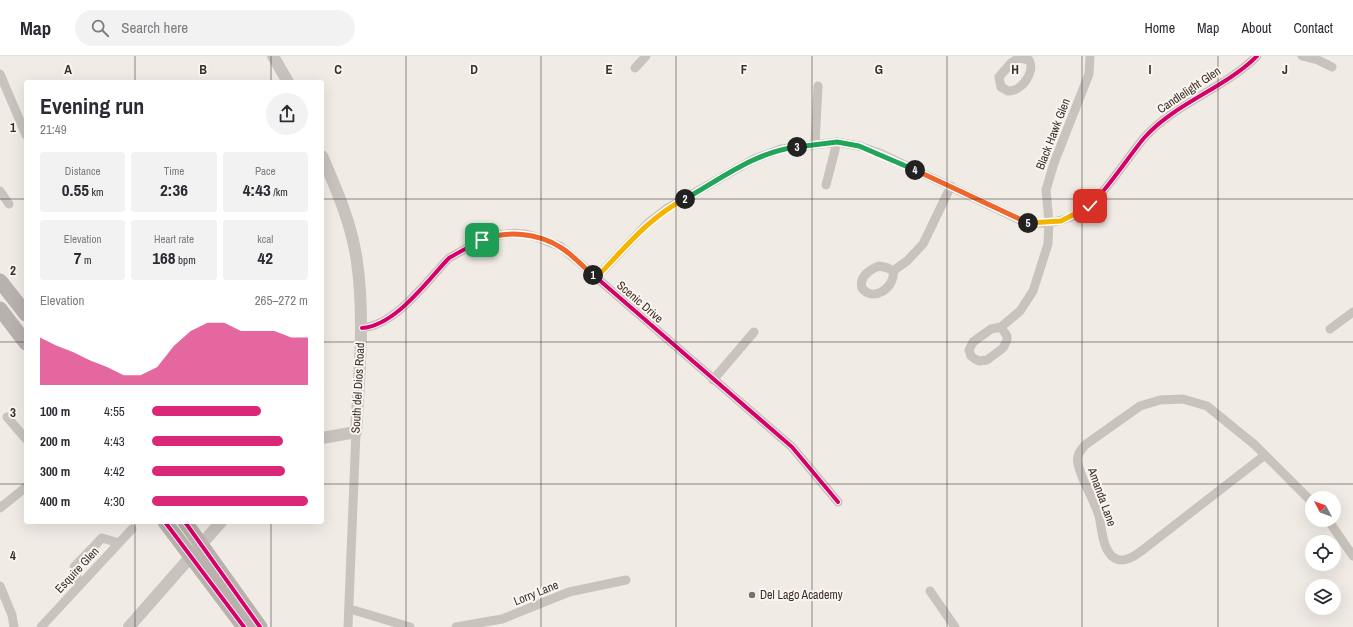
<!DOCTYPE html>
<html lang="en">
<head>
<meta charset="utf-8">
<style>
	body { margin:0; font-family:"Archivo Narrow",sans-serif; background:#f2f2f3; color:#2b2b33; height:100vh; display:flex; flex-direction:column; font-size:15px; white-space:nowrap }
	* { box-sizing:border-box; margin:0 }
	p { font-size:13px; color:#7c7c81 }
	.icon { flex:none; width:22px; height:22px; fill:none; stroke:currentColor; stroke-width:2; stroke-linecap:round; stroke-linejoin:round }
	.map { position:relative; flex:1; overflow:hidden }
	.drawer { position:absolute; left:24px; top:24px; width:300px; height:444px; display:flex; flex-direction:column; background:#fff; border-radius:4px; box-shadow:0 4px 16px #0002 }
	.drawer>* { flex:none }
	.needle { width:26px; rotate:311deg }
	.buttons { position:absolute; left:1305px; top:435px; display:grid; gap:8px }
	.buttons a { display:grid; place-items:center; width:36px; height:36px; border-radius:50%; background:#fff; box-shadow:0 4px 16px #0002; font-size:20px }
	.pin { position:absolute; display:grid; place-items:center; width:34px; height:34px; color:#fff; margin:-17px; border-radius:8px; box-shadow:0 2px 6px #0006 }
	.km { position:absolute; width:20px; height:20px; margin:-10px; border-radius:50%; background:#222; color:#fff; font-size:11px; line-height:20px; text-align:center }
	.round { display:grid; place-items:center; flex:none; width:42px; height:42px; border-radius:21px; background:#f2f2f3 }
	.overview { display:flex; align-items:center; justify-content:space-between; height:68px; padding:0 16px }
	h1 { font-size:22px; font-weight:800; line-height:30px }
	.metrics { display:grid; grid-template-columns:repeat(3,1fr); gap:6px; height:68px; padding:4px 16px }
	.metrics div { display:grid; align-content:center; border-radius:4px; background:#f2f2f3; text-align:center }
	.metrics b { font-size:17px; font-weight:800 }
	.metrics small { font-size:11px; font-weight:400 }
	.metrics p { font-size:11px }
	.chart { height:112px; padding:8px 16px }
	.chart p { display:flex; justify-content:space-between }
	.chart svg { width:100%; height:72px; margin-top:4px; fill:#db2777; opacity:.7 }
	ul { padding:0 16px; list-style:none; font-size:13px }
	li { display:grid; grid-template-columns:64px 48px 1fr; align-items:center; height:30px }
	li i { height:10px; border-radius:5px; background:#db2777 }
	header { display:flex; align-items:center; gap:24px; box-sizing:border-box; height:56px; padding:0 20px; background:#fff; border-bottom:1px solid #e1e1e2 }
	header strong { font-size:19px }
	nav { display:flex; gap:22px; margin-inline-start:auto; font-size:14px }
	.search { width:280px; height:36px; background:#f2f2f3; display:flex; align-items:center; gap:10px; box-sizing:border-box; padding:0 14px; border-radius:22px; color:#7c7c81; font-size:15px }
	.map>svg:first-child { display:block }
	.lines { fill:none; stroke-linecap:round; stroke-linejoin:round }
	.minor { stroke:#c9c3be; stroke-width:9 }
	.tertiary { stroke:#c9c3be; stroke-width:12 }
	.primary { stroke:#b8b1ad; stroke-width:15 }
	.cycleway-casing { stroke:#fbf5ee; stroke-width:6 }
	.cycleway { stroke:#d6006c; stroke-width:4 }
	.split-1-casing { stroke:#fff; stroke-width:8 }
	.split-2-casing { stroke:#fff; stroke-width:8 }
	.split-3-casing { stroke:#fff; stroke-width:8 }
	.split-4-casing { stroke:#fff; stroke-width:8 }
	.split-5-casing { stroke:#fff; stroke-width:8 }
	.split-6-casing { stroke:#fff; stroke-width:8 }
	.split-1 { stroke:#f0652b; stroke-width:5 }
	.split-2 { stroke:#f5b400; stroke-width:5 }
	.split-3 { stroke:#22a559; stroke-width:5 }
	.split-4 { stroke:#22a559; stroke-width:5 }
	.split-5 { stroke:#f0652b; stroke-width:5 }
	.split-6 { stroke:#f5b400; stroke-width:5 }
	.grid { fill:none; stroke:#3b302b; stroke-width:1; stroke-opacity:0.55 }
	.poi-dot { fill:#7a716c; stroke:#fbf5ee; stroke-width:1.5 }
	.labels { text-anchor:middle; stroke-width:4; stroke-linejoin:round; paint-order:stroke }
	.street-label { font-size:12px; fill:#3b302b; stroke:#fbf5ee }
	.poi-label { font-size:12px; fill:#3b302b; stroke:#fbf5ee; text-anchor:start }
	.grid-label { font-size:13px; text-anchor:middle; font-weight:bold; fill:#3b302b; stroke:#fbf5ee; stroke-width:4; stroke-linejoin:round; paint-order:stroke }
</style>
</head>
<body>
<header>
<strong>Map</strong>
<div class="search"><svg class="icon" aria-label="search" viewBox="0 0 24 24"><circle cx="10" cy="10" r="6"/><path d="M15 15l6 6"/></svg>Search here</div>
<nav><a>Home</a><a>Map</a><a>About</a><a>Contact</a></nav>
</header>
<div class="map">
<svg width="1353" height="571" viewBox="0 0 1353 571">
	<rect width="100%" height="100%" fill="#f0ebe5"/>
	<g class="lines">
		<path class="minor" d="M1302,0L1318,4L1332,11
			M1019,2L1029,4C1036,16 1021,36 1008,35L1001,31L999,21L1011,7Z
			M635,12L646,0
			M0,18L26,79
			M815,88L818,30
			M826,129L837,86
			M0,135L9,148
			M879,210L888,212L893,215C896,231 873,247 862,232C859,221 869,214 879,210Z
			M893,215L907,205L923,188L951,130
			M596,222L648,167L666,153L754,103L781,93L837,86L859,90L882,98L1022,165C1042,170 1063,166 1081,156C1100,145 1128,101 1144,82C1175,47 1224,33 1257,0
			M1001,271L1007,280V284L1003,292L987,304L979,305L975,303L971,300L969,294L973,286L991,273L1001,271L1020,255L1033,235L1048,188L1049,166L1046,134L1054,107L1089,18L1090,0
			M362,272C396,269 426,226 449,202C473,188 501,172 530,179C540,182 550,187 560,190L792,391L838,446
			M1330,273L1353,256
			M713,324L754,276
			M7,361L26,383
			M1265,399L1144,493C1136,499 1123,509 1113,501C1102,492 1102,472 1099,460C1094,443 1082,426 1078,408C1076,400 1080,395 1085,389L1140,350L1160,344L1183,343L1207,350L1255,389L1312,446
			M0,452L26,431
			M1328,464L1353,500
			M0,530L12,559L14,571
			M79,530L74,511L102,482L119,487
			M930,535L955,571
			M350,553L410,571
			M41,571L132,473
			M348,571L356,376
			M456,571L502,563L569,536L626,524"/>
		<path class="tertiary" d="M273,0L288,26
			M322,100C337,134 352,169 357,206C365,262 359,320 356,376L322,382
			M129,571L221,466"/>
		<path class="primary" d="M0,225L26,258
			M0,253L26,287
			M165,466L244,571
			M185,466L260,571"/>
		<g class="cycleway-casing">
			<path id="cycleway" d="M596,222L648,167L666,153L754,103L781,93L837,86L859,90L882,98L1022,165C1042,170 1063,166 1081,156C1100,145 1128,101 1144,82C1175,47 1224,33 1257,0
				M362,272C396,269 426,226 449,202C473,188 501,172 530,179C540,182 550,187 560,190L792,391L838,446
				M165,466L244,571
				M185,466L260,571"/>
		</g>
		<use href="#cycleway" class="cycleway"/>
	</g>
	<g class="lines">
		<g class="split-1-casing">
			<path id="split-1" d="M482,184C506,174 538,177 560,191C572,198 582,210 593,219"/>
		</g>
		<g class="split-2-casing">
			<path id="split-2" d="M593,219L596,222C624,193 649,161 685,143"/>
		</g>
		<g class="split-3-casing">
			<path id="split-3" d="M685,143C721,123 755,96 797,91"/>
		</g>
		<g class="split-4-casing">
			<path id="split-4" d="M797,91L837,86L859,90L915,114"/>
		</g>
		<g class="split-5-casing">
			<path id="split-5" d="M915,114L1028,167"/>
		</g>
		<g class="split-6-casing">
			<path id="split-6" d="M1028,167L1061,165L1090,150"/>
		</g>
		<use href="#split-1" class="split-1"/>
		<use href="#split-2" class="split-2"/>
		<use href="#split-3" class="split-3"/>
		<use href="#split-4" class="split-4"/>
		<use href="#split-5" class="split-5"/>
		<use href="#split-6" class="split-6"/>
	</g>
	<path class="grid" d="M135,0V26M271,0V26M406,0V571M541,0V571M676,0V571M812,0V571M947,0V571M1082,0V571M1218,0V571M0,143H26M322,143H1353M0,286H26M322,286H1353M0,428H26M322,428H1353M135,466V571M271,466V571"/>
	<circle class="poi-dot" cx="752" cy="539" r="4"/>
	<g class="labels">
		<g class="street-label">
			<text transform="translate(1189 34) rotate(-34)" y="4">Candlelight Glen</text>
			<text transform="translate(1053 78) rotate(-69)" y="4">Black Hawk Glen</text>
			<text transform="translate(640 246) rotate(41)" y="4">Scenic Drive</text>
			<text transform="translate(358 332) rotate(-87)" y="4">South del Dios Road</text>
			<text transform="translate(1102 441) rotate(70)" y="4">Amanda Lane</text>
			<text transform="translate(77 514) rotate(-47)" y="4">Esquire Glen</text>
			<text transform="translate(536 537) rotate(-22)" y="4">Lorry Lane</text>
		</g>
		<g class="poi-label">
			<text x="760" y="543">Del Lago Academy</text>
		</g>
	</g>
	<g class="grid-label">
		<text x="68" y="18">A</text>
		<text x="203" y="18">B</text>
		<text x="338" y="18">C</text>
		<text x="474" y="18">D</text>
		<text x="609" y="18">E</text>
		<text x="744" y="18">F</text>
		<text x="879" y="18">G</text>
		<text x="1015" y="18">H</text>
		<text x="1150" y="18">I</text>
		<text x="1285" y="18">J</text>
		<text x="13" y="76">1</text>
		<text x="13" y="219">2</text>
		<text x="13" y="361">3</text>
		<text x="13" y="504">4</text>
	</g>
</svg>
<div class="buttons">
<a><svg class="needle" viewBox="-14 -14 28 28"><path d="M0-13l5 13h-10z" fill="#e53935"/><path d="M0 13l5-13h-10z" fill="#7c7c81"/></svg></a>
<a><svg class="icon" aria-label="locate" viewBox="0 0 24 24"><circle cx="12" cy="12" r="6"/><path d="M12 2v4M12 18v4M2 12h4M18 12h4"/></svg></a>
<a><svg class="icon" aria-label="layers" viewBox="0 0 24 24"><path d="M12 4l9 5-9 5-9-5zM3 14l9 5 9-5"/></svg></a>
</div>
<div class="pin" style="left:482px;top:184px;background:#1e9e55"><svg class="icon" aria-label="arrive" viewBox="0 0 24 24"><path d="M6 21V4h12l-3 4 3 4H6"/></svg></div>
<div class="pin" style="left:1090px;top:150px;background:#d93025"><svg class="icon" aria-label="check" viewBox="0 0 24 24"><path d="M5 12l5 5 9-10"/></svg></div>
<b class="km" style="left:593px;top:219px">1</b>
<b class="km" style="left:685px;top:143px">2</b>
<b class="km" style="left:797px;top:91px">3</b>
<b class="km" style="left:915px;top:114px">4</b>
<b class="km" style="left:1028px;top:167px">5</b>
<section class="drawer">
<div class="overview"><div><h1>Evening run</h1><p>21:49</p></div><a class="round"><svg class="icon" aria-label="share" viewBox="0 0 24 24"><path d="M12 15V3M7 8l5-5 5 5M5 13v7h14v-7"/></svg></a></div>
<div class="metrics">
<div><p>Distance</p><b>0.55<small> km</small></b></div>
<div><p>Time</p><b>2:36</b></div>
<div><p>Pace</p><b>4:43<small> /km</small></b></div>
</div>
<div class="metrics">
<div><p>Elevation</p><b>7<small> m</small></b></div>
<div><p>Heart rate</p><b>168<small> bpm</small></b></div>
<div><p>kcal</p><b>42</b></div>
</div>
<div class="chart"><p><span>Elevation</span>265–272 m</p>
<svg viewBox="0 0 160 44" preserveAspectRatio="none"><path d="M0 44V15L10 20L20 24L30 29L40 33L50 38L60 38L70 33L80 20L90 11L100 6L110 6L120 11L130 11L140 11L150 15L160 15V44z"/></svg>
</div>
<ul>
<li><b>100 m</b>4:55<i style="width:70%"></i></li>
<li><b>200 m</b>4:43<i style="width:84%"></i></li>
<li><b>300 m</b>4:42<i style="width:85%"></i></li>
<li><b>400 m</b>4:30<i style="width:100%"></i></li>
</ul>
</section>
</div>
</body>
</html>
